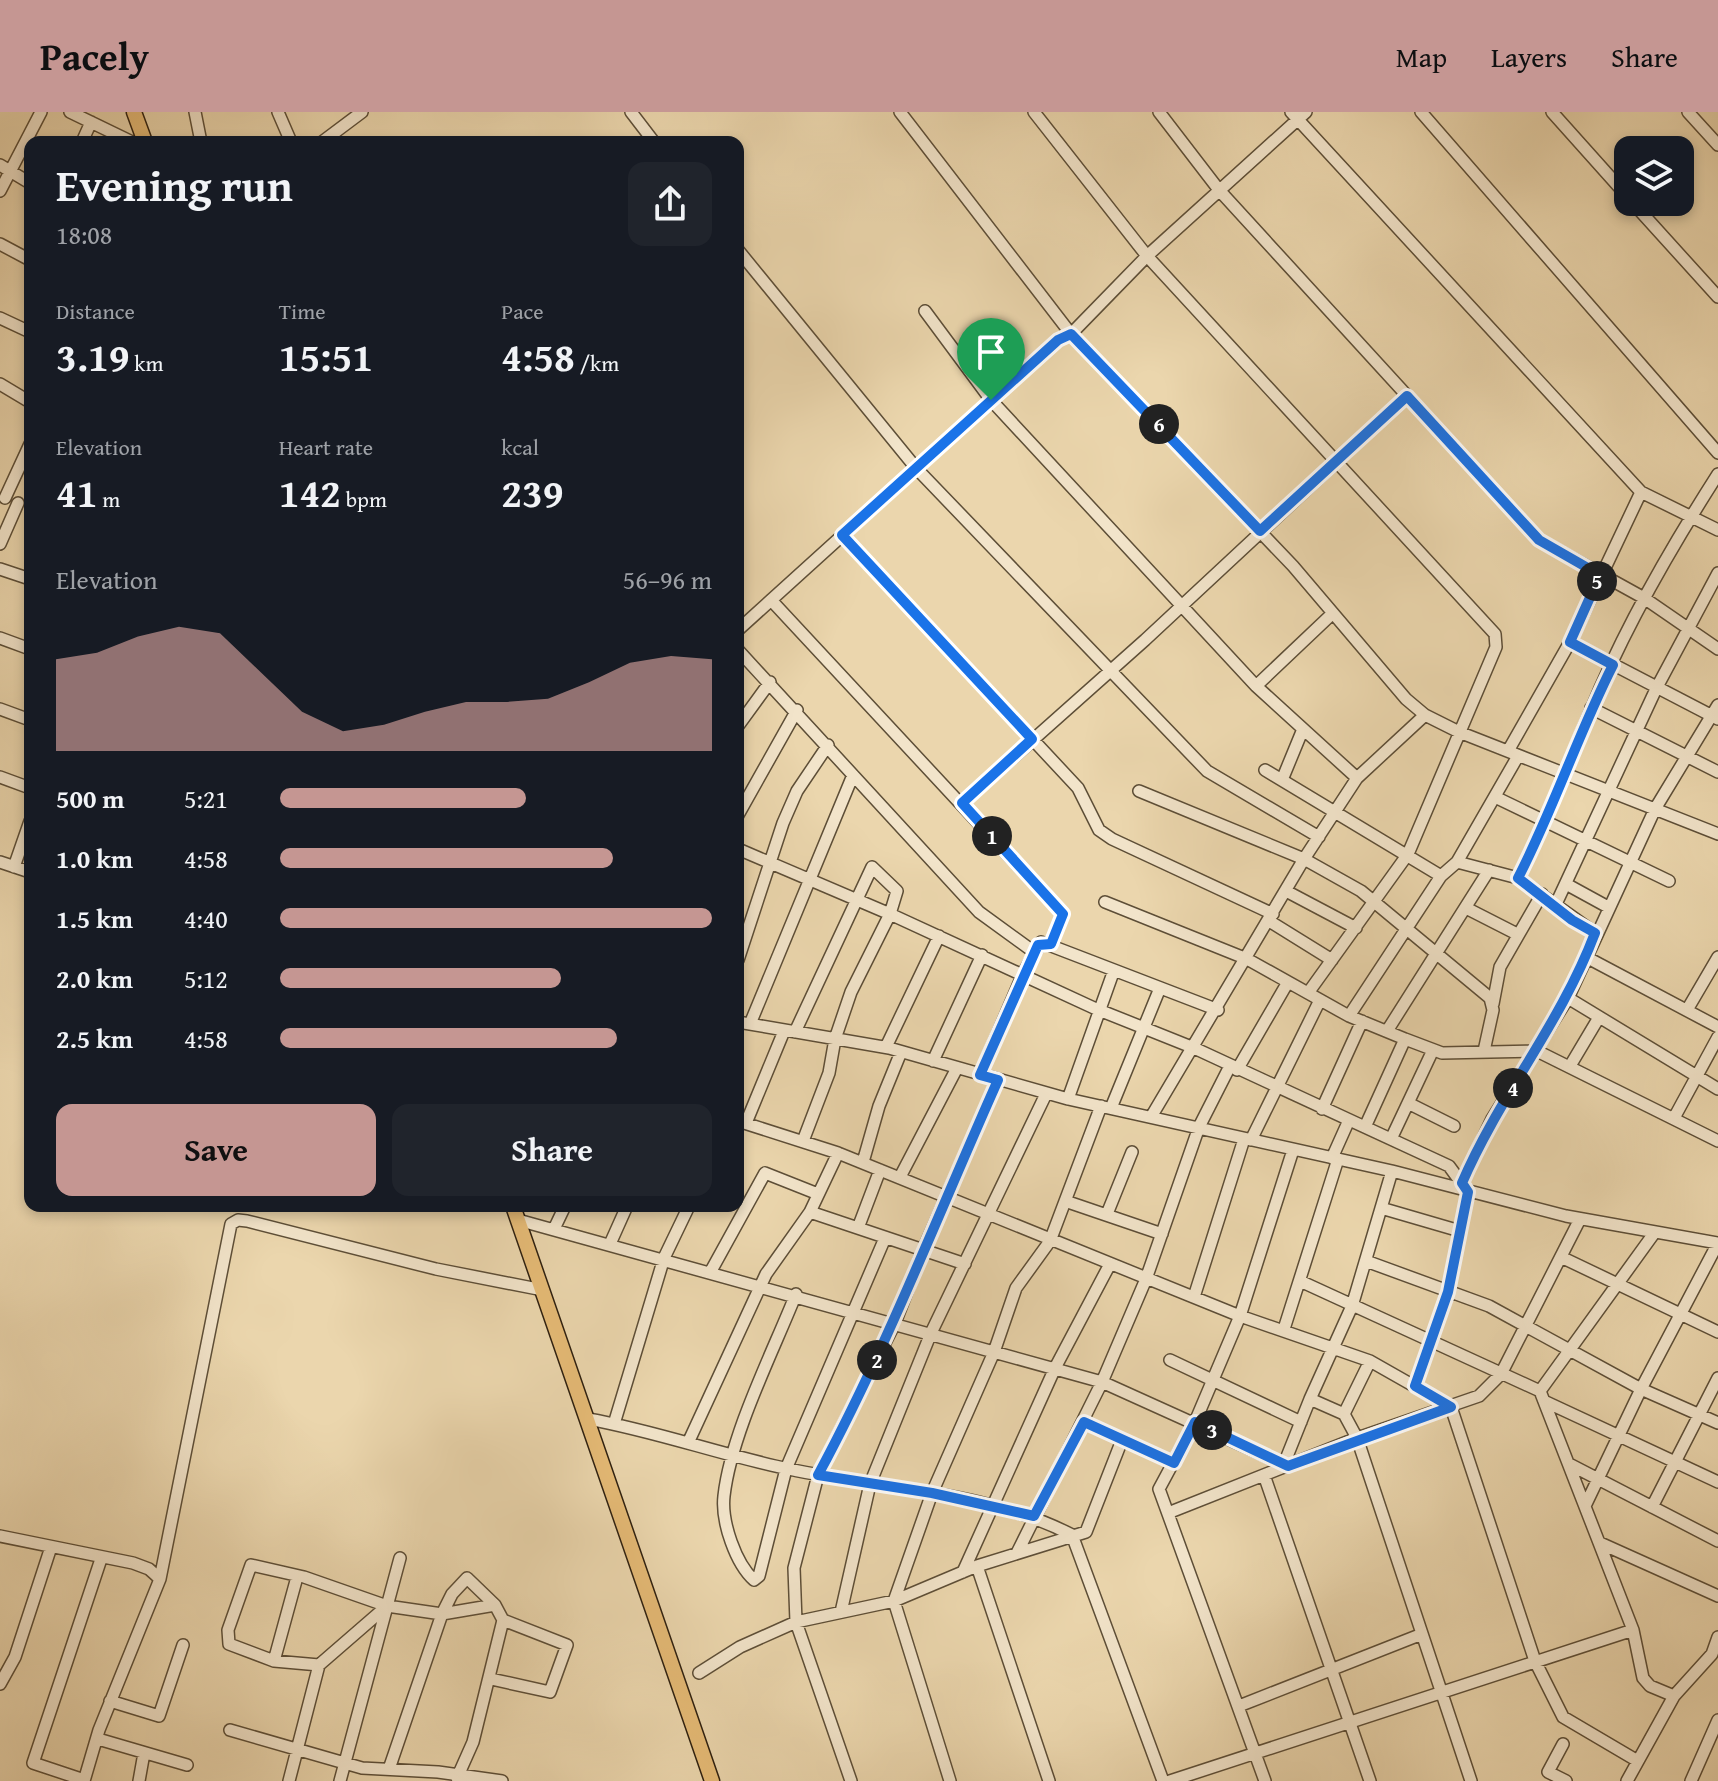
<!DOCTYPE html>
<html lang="en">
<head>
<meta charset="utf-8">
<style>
	body { margin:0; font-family:"Gentium Book Plus",serif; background:#20242c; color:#f1f3f6; height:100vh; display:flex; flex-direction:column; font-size:30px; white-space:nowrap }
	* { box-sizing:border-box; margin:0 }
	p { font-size:26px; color:#9ea1a6 }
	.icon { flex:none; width:44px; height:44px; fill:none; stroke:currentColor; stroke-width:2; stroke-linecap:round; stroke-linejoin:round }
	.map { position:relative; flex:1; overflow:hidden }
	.details { position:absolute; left:24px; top:24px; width:720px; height:1076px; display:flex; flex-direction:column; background:#171b24; border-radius:16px; box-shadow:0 4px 12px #0003 }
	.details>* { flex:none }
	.controls { position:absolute; left:1614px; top:24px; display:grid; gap:16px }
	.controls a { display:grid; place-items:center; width:80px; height:80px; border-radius:16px; background:#171b24; box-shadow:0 4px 12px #0003; font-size:40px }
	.pin { position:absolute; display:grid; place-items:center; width:68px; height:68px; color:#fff; margin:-82px -34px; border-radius:50% 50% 50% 0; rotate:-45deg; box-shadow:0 0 8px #0007 }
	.pin .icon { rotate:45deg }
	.km { position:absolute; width:40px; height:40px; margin:-20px; border-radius:50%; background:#222; color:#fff; font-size:22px; line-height:40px; text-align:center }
	.round { display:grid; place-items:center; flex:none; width:84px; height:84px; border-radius:16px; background:#20242c }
	.overview { display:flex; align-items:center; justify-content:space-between; height:136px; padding:0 32px }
	h1 { font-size:44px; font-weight:800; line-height:60px }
	.stats { display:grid; grid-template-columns:repeat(3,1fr); gap:12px; height:136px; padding:8px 32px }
	.stats div { display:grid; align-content:center }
	.stats b { font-size:40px; font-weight:800 }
	.stats small { font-size:22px; font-weight:400 }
	.stats p { font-size:22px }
	.chart { height:224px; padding:16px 32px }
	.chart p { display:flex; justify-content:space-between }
	.chart svg { width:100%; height:144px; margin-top:8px; fill:#c59692; opacity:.7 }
	.button { display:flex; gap:16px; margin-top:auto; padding:16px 32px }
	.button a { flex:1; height:92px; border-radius:16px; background:#c59692; color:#111; font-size:32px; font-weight:800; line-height:92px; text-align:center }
	.button a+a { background:#20242c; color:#f1f3f6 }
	ul { padding:0 32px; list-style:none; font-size:26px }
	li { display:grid; grid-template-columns:128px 96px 1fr; align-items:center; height:60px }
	li i { height:20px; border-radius:10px; background:#c59692 }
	header { display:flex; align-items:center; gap:48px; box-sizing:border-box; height:112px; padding:0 40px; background:#c59692; color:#111 }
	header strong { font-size:38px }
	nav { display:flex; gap:44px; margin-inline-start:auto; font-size:28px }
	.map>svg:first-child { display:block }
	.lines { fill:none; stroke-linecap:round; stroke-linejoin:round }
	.minor-casing { stroke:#5d4e37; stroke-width:14 }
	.major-casing { stroke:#2e2010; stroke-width:17 }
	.minor { stroke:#f2e4ca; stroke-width:11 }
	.major { stroke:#e6bb76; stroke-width:14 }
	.route-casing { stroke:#fff; stroke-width:16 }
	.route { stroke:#1a73e8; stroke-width:10 }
</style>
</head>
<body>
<header>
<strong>Pacely</strong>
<nav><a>Map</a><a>Layers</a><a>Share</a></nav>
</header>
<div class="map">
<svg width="1718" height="1669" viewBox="0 0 1718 1669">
	<rect width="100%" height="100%" fill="#ebd6ad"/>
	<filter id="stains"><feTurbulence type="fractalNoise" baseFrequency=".0025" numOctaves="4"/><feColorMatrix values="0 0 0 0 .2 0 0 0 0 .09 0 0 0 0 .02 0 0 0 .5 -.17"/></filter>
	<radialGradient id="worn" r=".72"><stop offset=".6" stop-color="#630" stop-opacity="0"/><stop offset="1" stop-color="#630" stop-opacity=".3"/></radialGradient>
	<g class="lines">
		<g class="minor-casing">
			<path id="minor" d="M70,0L132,30
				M195,0L201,30
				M278,0L291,30
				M631,0L654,30
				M900,0L1071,222L1147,144L1306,0
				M1034,0L1147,144L1495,522L1496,535L1408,742L1308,881
				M1159,0L1219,78L1539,428L1644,486L1718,537
				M1291,0L1641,380L1718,418
				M1421,0L1718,341
				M1552,0L1628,85
				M1688,0L1718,33
				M82,30L91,10
				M322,30L362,0
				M0,53L30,71
				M0,79L41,0
				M1632,90L1718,185
				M0,132L30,148
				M738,138L916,356L1207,659L1319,725
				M925,199L991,288L1256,574L1357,666
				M0,206L30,220
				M0,272L30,290
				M5,386L30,332
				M842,423L1078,676L1099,718L1112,727L1273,802
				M0,432L18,391
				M0,457L30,467
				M771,488L1063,802L1051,832
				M738,518L1058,228L1071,222L1293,454L1406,587L1425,603L1459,620L1718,722
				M0,526L30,537
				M1570,530L1718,607
				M738,538L979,800L1034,840
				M1256,574L1333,501
				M1591,596L1718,660
				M0,597L30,608
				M738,614L770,570
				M1508,639L1570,530L1641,380
				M1265,658L1441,764
				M0,665L30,676
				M1282,668L1303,617
				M1139,679L1304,747L1361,779L1490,886L1493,898L1484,939
				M1495,685L1669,769
				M962,691L1145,528L1407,284
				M738,703L797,598
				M738,737L890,802L1094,896L1194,936L1449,1054L1468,1080L1448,1180L1415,1274
				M0,750L30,760
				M1457,750L1518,766L1595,821
				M14,755L30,709
				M1518,766C1546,711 1567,655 1591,598C1624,516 1670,437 1718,362
				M1566,772L1608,795
				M1286,779L1356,816
				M1105,790L1247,847L1349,904L1405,927L1442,941L1537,939L1718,1029
				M1556,792L1656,577L1718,461
				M1466,796L1517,822
				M1269,809L1332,848
				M1586,845L1718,915
				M738,848L783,711L797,679L828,633
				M1568,886L1718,977
				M1493,892L1500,855L1542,782
				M1687,898L1718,845
				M1349,904L1441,764L1457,750L1518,644
				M738,910L889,936L1068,987L1392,1059L1566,1104L1718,1131
				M750,912L853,663
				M1387,919L1489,758
				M795,920L872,755L897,779L890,802L851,880L835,927L829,961L803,1029
				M886,935L939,824
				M933,949L982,843
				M1570,954L1598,907
				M1237,958L1288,870
				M980,963L1023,862L1041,830L1218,898
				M1068,987L1114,858
				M1408,991L1454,1014
				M1111,996L1160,876
				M1322,997L1362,909
				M1151,1005L1304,747L1357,666L1425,603
				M1674,1006L1718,925
				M738,1009L838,1041L1240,1204L1370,1249L1451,1295L1535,1549L1563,1605L1636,1648
				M746,1011L784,919
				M1365,1015L1405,927
				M1391,1027L1433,938
				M1251,1028L1320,888
				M1332,1046L1349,1008
				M863,1050L879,994L901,940
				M1392,1059L1352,1194L1310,1287L1344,1302L1357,1326L1471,1669
				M900,1065L957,956
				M1462,1071L1492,1007L1568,886L1655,697L1718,593
				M1068,1090L1162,1122
				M1381,1096L1460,1119
				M810,1100L965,1152
				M1107,1102L1132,1040
				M518,1108L1102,1270L1288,1354
				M858,1116L880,1058
				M554,1117L565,1094
				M610,1132L627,1094
				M1561,1145L1718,1220
				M1366,1149L1489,1194L1641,1277L1718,1311
				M711,1159L765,1061L818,1082
				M1300,1169L1540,1279L1633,1518L1643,1566L1650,1574L1674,1584
				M796,1182C772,1242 731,1322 724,1384C721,1410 736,1452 754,1468L759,1464L786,1357L885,1126
				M1194,1185L1244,1027
				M1284,1217L1338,1047
				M1170,1248L1301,1310
				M1540,1279L1655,1120
				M1544,1289L1718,1370
				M1344,1302L1370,1249
				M588,1307C656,1319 721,1343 789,1357C884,1378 985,1378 1072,1423L1163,1669
				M1084,1310L1174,1351
				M614,1312L664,1146L689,1094
				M688,1331L766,1162L810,1100L838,1041
				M1284,1352L1310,1287
				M1571,1353L1718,1429
				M1264,1363L1370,1669
				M1586,1392L1641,1277L1718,1131
				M1652,1395L1718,1266
				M1168,1401L1357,1326L1479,1284L1501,1262L1580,1107
				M0,1424L133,1451L149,1457L160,1467
				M1600,1431L1718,1484
				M1017,1441L1102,1270L1146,1167L1199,1015L1230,954
				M977,1454L1049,1669
				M963,1460L1055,1256L1110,1152
				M841,1500L870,1372L931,1221L1046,982
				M274,1549L297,1465
				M319,1553L274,1549L229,1532L228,1518L251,1453L304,1465L387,1494L442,1502L495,1493
				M699,1561L740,1535L796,1510L894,1489L977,1454L1086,1420L1122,1328
				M0,1572L15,1545L51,1435
				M110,1589L159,1604L183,1533
				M1239,1594L1422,1522
				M230,1618L362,1656L438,1660L502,1669
				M98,1627L187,1653
				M1563,1632L1548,1660L1566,1669
				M389,1657L442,1502L452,1482L467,1466L495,1493L503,1508L567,1533L550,1580L491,1567
				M457,1666L473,1630L503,1508
				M84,1668L33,1651L101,1447
				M84,1669L99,1618L160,1467L231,1112L238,1108L247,1109L436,1157L543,1178
				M139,1669L144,1641
				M289,1669L319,1553L387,1494
				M340,1669L400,1446
				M851,1669L796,1510L794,1456L818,1363L895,1211L923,1138L998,968
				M950,1669L894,1489L932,1381L994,1240L1016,1176L1050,1129L1101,994
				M1170,1669L1633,1518
				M1265,1669L1159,1377L1195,1310L1240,1204L1293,1038
				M1627,1669L1674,1584L1712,1542L1718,1525
				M1691,1669L1718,1608"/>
		</g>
		<g class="major-casing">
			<path id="major" d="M134,0L145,30
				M513,1094L712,1669"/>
		</g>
		<use href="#minor" class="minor"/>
		<use href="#major" class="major"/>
	</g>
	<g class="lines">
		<g class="route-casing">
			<path id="route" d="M1071,222L1260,419L1407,284L1539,428L1600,463L1570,530L1613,553C1578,622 1554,696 1518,766L1572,808L1595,821C1561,911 1500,983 1462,1071L1468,1080L1448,1180L1415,1274L1451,1295L1288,1354L1195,1310L1174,1351L1084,1310L1034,1404L932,1381L818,1363C887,1235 939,1100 998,968L980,963L1038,833L1051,832L1063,802L962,691L1032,627L842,423L1058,228Z"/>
		</g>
		<use href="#route" class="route"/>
	</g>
	<rect width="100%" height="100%" filter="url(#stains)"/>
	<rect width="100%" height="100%" fill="url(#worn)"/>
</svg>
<div class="controls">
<a><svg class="icon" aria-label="layers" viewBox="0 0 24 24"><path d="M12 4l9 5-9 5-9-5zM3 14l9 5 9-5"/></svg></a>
</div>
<div class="pin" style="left:991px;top:288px;background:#1e9e55"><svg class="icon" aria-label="arrive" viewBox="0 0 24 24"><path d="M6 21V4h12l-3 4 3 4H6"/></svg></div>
<b class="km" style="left:992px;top:724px">1</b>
<b class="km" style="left:877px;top:1248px">2</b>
<b class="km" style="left:1212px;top:1318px">3</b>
<b class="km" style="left:1513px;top:976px">4</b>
<b class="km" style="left:1597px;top:469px">5</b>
<b class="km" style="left:1159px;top:312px">6</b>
<section class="details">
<div class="overview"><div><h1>Evening run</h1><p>18:08</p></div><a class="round"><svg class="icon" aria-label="share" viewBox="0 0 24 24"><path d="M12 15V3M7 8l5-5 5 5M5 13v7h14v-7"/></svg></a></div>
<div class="stats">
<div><p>Distance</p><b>3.19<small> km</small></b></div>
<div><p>Time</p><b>15:51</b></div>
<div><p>Pace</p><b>4:58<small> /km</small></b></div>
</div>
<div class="stats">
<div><p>Elevation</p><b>41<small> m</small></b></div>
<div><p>Heart rate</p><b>142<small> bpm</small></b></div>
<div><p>kcal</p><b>239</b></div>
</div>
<div class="chart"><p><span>Elevation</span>56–96 m</p>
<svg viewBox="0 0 160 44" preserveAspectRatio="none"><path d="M0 44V16L10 14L20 9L30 6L40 8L50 20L60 32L70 38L80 36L90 32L100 29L110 29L120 28L130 23L140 17L150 15L160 16V44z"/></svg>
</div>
<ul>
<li><b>500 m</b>5:21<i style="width:57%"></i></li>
<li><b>1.0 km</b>4:58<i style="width:77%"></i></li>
<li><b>1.5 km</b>4:40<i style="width:100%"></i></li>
<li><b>2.0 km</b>5:12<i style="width:65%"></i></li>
<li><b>2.5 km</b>4:58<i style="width:78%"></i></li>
</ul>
<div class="button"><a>Save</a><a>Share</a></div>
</section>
</div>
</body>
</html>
